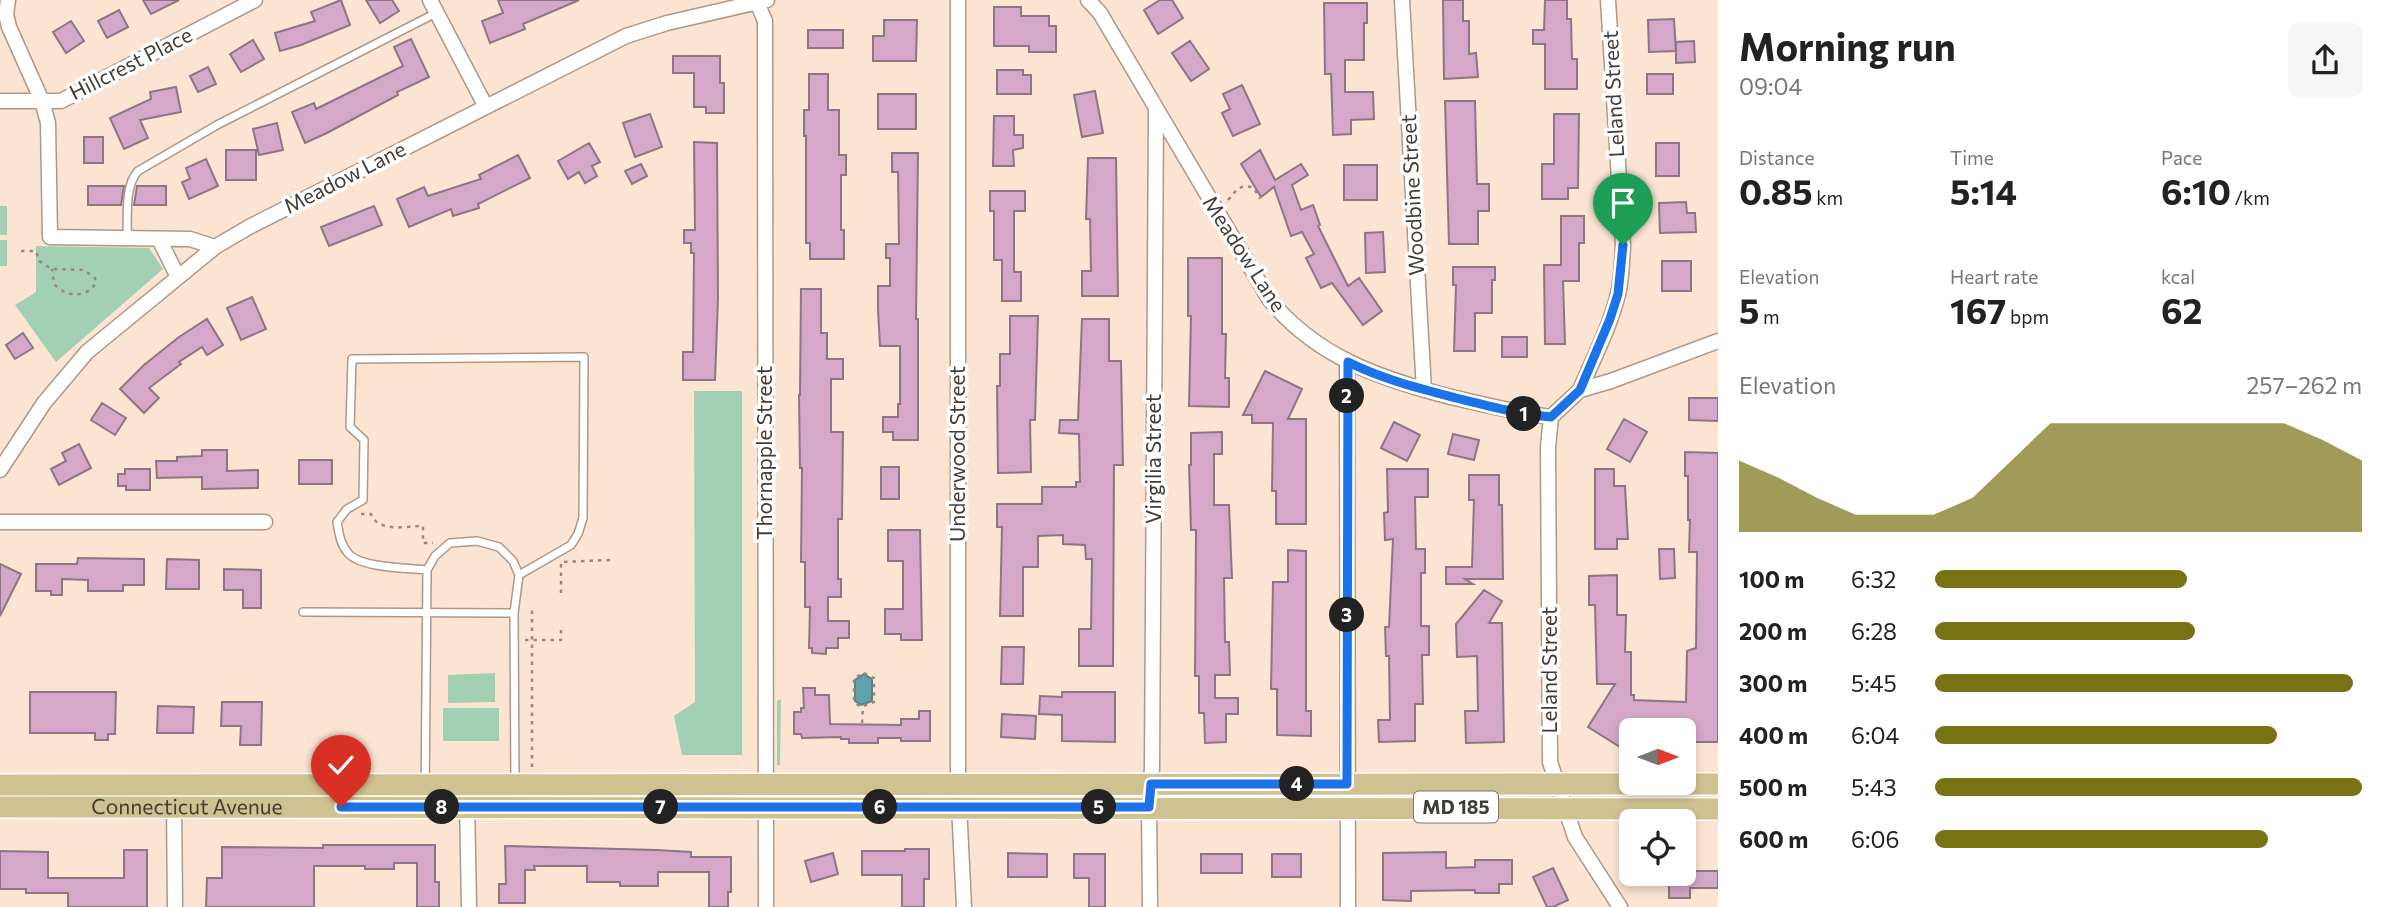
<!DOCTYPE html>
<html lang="en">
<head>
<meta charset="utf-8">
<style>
	body { margin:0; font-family:Commissioner,sans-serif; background:#f6f6f6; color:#222; height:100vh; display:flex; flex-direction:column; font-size:26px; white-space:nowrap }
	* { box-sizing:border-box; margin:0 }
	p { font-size:23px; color:#767676 }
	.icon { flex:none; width:38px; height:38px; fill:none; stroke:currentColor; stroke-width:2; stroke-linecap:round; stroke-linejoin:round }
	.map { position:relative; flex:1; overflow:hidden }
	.sheet { display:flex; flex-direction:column; background:#fff; width:665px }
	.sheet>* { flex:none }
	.needle { width:46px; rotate:90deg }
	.tools { position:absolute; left:1619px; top:718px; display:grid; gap:14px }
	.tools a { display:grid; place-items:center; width:77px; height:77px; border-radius:10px; background:#fff; box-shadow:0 4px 10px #0003; font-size:35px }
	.pin { position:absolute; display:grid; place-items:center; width:60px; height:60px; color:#fff; margin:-72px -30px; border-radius:50% 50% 50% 0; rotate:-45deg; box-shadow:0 0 7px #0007 }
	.pin .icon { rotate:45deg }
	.km { position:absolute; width:35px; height:35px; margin:-18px; border-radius:50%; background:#222; color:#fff; font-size:19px; line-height:35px; text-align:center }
	.round { display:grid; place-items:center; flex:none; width:74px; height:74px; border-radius:10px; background:#f6f6f6 }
	.overview { display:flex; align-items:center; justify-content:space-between; height:119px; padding:0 21px }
	h1 { font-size:38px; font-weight:700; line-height:52px }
	.stats { display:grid; grid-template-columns:repeat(3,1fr); gap:10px; height:119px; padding:7px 21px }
	.stats div { display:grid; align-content:center }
	.stats b { font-size:35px; font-weight:700 }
	.stats small { font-size:19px; font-weight:400 }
	.stats p { font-size:19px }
	.chart { height:196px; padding:14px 21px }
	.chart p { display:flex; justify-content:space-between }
	.chart svg { width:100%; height:126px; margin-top:7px; fill:#797214; opacity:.7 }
	ul { padding:0 21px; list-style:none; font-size:23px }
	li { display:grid; grid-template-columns:112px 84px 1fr; align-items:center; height:52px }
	li i { height:18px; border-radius:9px; background:#797214 }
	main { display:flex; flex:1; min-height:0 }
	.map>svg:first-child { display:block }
	.green { fill:#a2d0b4 }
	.water { fill:#5fa2ac; stroke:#578388; stroke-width:2 }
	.building { fill:#d5a7c9; stroke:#8c7686; stroke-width:2 }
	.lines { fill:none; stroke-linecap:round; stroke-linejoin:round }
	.lane-casing { stroke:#ae9887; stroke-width:10 }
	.street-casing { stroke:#ae9887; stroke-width:17 }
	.primary-casing { stroke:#fff; stroke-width:24 }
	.path { stroke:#99897d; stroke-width:2.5; stroke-dasharray:3.5 5; stroke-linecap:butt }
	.lane { stroke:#fff; stroke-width:7 }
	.street { stroke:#fff; stroke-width:14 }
	.primary { stroke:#d0c190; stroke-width:21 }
	.route-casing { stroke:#fff; stroke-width:14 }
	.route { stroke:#1a73e8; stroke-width:9 }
	.labels { text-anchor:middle; stroke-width:7; stroke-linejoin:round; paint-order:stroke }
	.shield { fill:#fff; stroke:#7c7671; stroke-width:2 }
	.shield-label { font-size:19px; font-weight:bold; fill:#443b34 }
	.street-label { font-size:21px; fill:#443b34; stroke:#fff }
</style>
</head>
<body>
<main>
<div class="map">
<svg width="1718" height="907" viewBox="0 0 1718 907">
	<rect width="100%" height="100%" fill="#fce4d2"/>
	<path class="green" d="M0,206H7V235H0Z
		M0,240H7V266H0Z
		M36,246L149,248L163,269L56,362L15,305L36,292Z
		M694,391H742V755H682L674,716L695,702Z
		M495,673V702L448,703V675Z
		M781,699L780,765H777V701Z
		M443,708H499V741H443Z"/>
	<path class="water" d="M864,674L872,679V701L861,705L855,701V680Z"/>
	<path class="building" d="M143,0H179L151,14Z
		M341,0L350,25L301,45L280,51L275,33L315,21L311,12Z
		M366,0H392L399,11L380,23Z
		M498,0H579L523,24L525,29L490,43L482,21L503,13Z
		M1160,0H1172L1183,18L1158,34L1144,10Z
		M1443,0H1463V21H1469V54L1476,53L1478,77L1444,79Z
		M1545,0H1567V19H1571L1572,59H1577V89H1545V44H1533V30H1544Z
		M1324,3H1367V23H1364V60H1345V92H1373L1374,119L1351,120V134L1333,135L1331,74H1325Z
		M994,7H1021V16H1049V26H1056V52H1029V46H994Z
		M119,10L128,27L107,38L98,21Z
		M1674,19L1676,51L1649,52L1648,20Z
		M884,20H917L916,61H873V36H884Z
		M71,21L84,41L66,53L53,32Z
		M808,30H843V48H808Z
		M411,39L429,77L397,92L398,95L327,133L305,143L292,112L314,103L316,109L403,66L394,47Z
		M253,40L264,59L241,72L230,54Z
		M1190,41L1209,69L1191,81L1172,53Z
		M1694,41L1695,62L1676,63V42Z
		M673,56H720V83H724V113H706V107H694V73H673Z
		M208,67L216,84L198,92L190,76Z
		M997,70H1023V75H1031V94H997Z
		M809,74H828V110H839V155H846V175H841V230H844V259H810V243H806V136H804V110H809Z
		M1647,74H1673V94H1647Z
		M1242,85L1260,124L1233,136L1222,113L1230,109L1223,94Z
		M176,87L181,112L140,120L148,138L124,149L110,118L151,99L150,92Z
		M1095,91L1103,133L1082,137L1074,95Z
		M878,94H916V129H878Z
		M1445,101H1475L1477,184H1489V211H1478V244H1449Z
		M650,114L662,147L635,157L623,123Z
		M1554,114H1579L1578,188H1568V199H1542V164H1554Z
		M994,116H1014V135H1023V148L1013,150L1014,166H993Z
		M277,123L283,150L259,155L253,129Z
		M84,137H103V163H84Z
		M694,142L717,143L718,298L715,380H683V352H693L694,253H691V243H684V230H695Z
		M589,143L600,162L592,166L597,176L585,183L579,172L568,179L558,161Z
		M1656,143H1679V176H1656Z
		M226,150H256V180H226Z
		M1260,150L1275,180L1301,164L1308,175L1292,185L1301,210L1313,205L1320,225L1318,226L1348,286L1359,278L1382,311L1363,325L1332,283L1321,288L1306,258L1314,254L1302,232L1291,236L1274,187L1261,197L1241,164Z
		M892,153H918L916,319H918V440H893V432H883V417H898V404H900V346H880L878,309V286H890V258H886V244H899L898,172H892Z
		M518,155L530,178L478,204L479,208L453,216L451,209L409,227L397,199L424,187L428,196L481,179L479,175Z
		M1088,158H1116L1118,296H1082V271H1091L1090,219H1086Z
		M206,159L218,186L189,199L182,182L190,179L186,168Z
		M641,164L647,176L632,184L625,171Z
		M1344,165H1377V200H1344Z
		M88,186H124L121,205H88Z
		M137,186H166V205H134Z
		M990,191H1025V211H1014V272H1021V301H1002V260H994V211H990Z
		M1686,202L1687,213H1695L1696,232L1660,233L1659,203Z
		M374,206L382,225L329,246L321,227Z
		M1561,216H1584V243H1579V281H1563L1565,344H1545L1544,265H1561Z
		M1383,232L1385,272L1366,273L1365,233Z
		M1188,258H1222V334H1226L1225,378H1229V407L1189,406L1191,316H1188Z
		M1662,261H1691V291H1662Z
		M1453,267H1495V280H1492V313H1475V351H1454L1456,285H1453Z
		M801,289H821V333H827V359H843V379H831V432H843L842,519H838V579H841V597H828V621H849V638H838V648H826V654L812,653V648H809L810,607H805V562H801L802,468H800L799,395H800Z
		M252,297L266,329L241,340L227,308Z
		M1010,316H1038L1035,420H1030L1031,472L998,473L997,386H1000V354H1010Z
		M207,319L223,345L207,355L202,347L179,362L181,364L149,388L159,398L144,413L120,389L144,365L179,337Z
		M1082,319H1109V361H1121L1123,465H1114L1113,666H1079V629H1091L1092,559H1086L1085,545L1063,544V535L1038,536V567H1023V616H1000L1002,527H997V504H1042V487H1076V482H1080L1079,434L1059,433L1060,420H1078Z
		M23,333L33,348L15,359L6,345Z
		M1502,337H1527V357H1502Z
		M1265,371L1302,389L1288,419H1306V524H1276V491H1272L1273,423H1252V415H1243Z
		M1689,398H1718V421L1689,420Z
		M102,403L126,418L115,435L91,420Z
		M1624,419L1647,432L1630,462L1607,449Z
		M1394,422L1420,435L1407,461L1381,448Z
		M1222,432V454H1214V505H1229L1232,578H1224L1225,642H1229L1230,675H1215V698H1238V714H1226V742L1205,743L1204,713H1199V676H1195L1196,530H1191L1189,465H1191V433Z
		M1453,434L1479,440L1474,460L1448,454Z
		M79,444L91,468L59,485L51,469L66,461L62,453Z
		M202,450H227V471L258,470V488L202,489V477L157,478L156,461H177V457L202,456Z
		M1685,452L1718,453V742H1693V730H1631V739L1625,750L1588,727L1615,684H1597L1595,605H1589V576L1617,575V615H1626L1625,652H1631V695H1634V700L1686,702L1687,651L1696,648L1697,552H1689L1690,520H1688V476H1685Z
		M299,460H332V484H299Z
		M881,467H899V499H881Z
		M125,469H150V490H126V486H118V474H125Z
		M1387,469H1428V497H1415L1416,549H1425V573H1421V626H1429V655H1422L1423,704H1415V741L1379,742L1378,720H1390L1389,656H1386L1385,627H1389L1393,539L1385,540L1384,513L1388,512Z
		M1595,469H1614V486H1625L1628,539H1617V549H1595Z
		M1469,475H1499V505H1502L1503,579H1465L1473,584H1446V567H1472L1474,500H1469Z
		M888,530H920L922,640H901V634H885V609H903V561H888Z
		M1659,549H1674L1675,578L1660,579Z
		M1288,550L1306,551V711H1311V736L1277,735V689H1271L1273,582H1288Z
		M78,558L144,559V585H123V591H88V580L62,579V595H51V591H36V564H77Z
		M167,559L199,560V589H166Z
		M0,564L21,574L0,616Z
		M224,569L261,570V608H243V590H224Z
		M1484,590L1502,601L1489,623H1502L1504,742L1466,743L1465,711H1478L1477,656L1457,657L1456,624Z
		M1002,647H1024L1023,684H1001Z
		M803,688H815V695H829L830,724L901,725V719H919V711H930V741H901V738H878V743H849V739H841V737L802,738L801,734H794V712H801V708H804Z
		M30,692H116L115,734H108V740H95V733H30Z
		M1062,692H1115V742L1062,741V715L1039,714L1040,696L1062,697Z
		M222,702H262L261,745H240L241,726H221Z
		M158,706L194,707L193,733H157Z
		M1002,714L1036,716L1035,739L1001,737Z
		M323,845H435V882H439V907H417V863H394V869H365V866H314V907H206L207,878H222V847L323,848Z
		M505,846L657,850L691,852V857H731V892H728V907H709V872H658V886H620V882H587V866H534L535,870H525V903H499V884H506Z
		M905,849H929V879H924V907H902V875H862V851H905Z
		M124,850H147V907H68V893H26V889H0V851L48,852V878H124Z
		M1446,852V868L1475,867V860H1512V884H1499V893H1475V890L1411,891V901L1383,900V853Z
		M833,853L838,874L811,882L805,861Z
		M1008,853L1047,854V877H1008Z
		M1074,854H1105V907H1089V878H1074Z
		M1201,854H1242V873H1201Z
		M1272,854H1301V877H1272Z
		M1553,868L1568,900L1553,907H1547L1533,877Z
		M1684,871H1718V888H1690V898H1669V885H1657V873H1684Z"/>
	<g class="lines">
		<g class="lane-casing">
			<path id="lane" d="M127,238C128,218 124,186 138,171L217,125L436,13
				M427,570C408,568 360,568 348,553C340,544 339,533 337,522L347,509L363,500L364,440L350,427L352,359L584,357L583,518L578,534L571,545L519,575
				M303,612L514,613
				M425,806L427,570L435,556L450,543L477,541L499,547L513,561L519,575L514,613L515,783"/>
		</g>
		<g class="street-casing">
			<path id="street" d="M8,0L6,14L9,27L42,101L48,123L50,237L190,239L215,247
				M430,0L486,107
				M756,0L765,21L766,907
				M958,0V784L964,907
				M1088,0L1100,13L1269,299C1316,357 1381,379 1451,397C1485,405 1517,413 1551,417L1580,390L1611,381L1718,341
				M1402,0L1424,390
				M0,101H61L255,0
				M159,239L178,277
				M1347,362L1348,907
				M1580,390C1593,359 1610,327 1618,294C1622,278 1622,261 1623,245L1608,0
				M1551,417L1548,447L1550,762L1575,837L1620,907
				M0,470L44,403L87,352L215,247L249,227L626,36L667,23L767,0
				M0,522H265
				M174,800L175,907
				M467,800L469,907
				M1150,907L1149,807L1152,768L1156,111"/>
		</g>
		<g class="primary-casing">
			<g id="primary">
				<path d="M0,785L1718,784"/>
				<path id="s1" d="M0,807L1718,809"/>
			</g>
		</g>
		<path class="path" d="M1228,200C1236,191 1239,183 1254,188L1260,199
			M21,251H36L39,261L52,269L84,270L95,278L96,283C86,299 66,297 54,284L52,269
			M361,514H371C378,533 406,526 423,526V543H433
			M561,593V562L610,560
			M525,640H561V626
			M864,673L874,678V702L861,707L854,702V678Z
			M862,723L863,707
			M532,767V610"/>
		<use href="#lane" class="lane"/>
		<use href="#street" class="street"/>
		<use href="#primary" class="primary"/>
	</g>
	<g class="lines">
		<g class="route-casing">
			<path id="route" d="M341,807H1149L1151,784H1347L1348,362C1382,379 1418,388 1456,398C1488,406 1518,414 1551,417L1580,390L1610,319L1618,294L1623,245"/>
		</g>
		<use href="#route" class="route"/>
	</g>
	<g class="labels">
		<rect class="shield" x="1414" y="791.5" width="84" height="31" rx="5"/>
		<g class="shield-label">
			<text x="1456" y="814">MD 185</text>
		</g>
		<g class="street-label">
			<text transform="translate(131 64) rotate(-27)" y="7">Hillcrest Place</text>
			<text transform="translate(1614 94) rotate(-93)" y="7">Leland Street</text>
			<text transform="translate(345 178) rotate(-27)" y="7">Meadow Lane</text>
			<text transform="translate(1413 195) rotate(-93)" y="7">Woodbine Street</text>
			<text transform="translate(1244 254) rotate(57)" y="7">Meadow Lane</text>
			<text transform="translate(765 453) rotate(-90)" y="7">Thornapple Street</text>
			<text transform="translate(958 454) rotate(-90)" y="7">Underwood Street</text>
			<text transform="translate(1154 459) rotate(-90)" y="7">Virgilia Street</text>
			<text transform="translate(1550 670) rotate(-90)" y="7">Leland Street</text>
			<text dy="7" stroke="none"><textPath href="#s1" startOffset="187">Connecticut Avenue</textPath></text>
		</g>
	</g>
</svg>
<div class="tools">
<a><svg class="needle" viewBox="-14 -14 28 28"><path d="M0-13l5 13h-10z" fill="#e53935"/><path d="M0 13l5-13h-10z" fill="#767676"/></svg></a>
<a><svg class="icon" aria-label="locate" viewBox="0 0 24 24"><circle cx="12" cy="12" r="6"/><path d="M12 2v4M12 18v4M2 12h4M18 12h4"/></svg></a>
</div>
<div class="pin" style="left:1623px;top:245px;background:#1e9e55"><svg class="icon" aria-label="arrive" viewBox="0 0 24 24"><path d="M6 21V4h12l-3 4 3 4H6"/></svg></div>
<div class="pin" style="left:341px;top:807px;background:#d93025"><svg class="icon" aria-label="check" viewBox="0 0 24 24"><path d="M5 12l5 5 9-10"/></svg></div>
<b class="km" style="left:1524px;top:414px">1</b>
<b class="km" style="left:1347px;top:396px">2</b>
<b class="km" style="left:1347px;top:615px">3</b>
<b class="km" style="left:1297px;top:784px">4</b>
<b class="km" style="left:1099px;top:807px">5</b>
<b class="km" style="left:880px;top:807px">6</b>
<b class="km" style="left:661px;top:807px">7</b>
<b class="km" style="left:442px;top:807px">8</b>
</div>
<section class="sheet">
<div class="overview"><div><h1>Morning run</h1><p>09:04</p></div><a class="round"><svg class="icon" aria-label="share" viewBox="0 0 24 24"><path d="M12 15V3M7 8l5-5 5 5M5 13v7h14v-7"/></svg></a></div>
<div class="stats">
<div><p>Distance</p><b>0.85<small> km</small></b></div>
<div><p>Time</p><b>5:14</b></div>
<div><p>Pace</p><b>6:10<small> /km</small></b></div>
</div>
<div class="stats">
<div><p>Elevation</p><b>5<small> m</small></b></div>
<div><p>Heart rate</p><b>167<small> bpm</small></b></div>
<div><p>kcal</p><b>62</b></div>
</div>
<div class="chart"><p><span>Elevation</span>257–262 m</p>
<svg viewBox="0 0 160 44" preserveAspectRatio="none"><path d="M0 44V19L10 25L20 32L30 38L40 38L50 38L60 32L70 19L80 6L90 6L100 6L110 6L120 6L130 6L140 6L150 12L160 19V44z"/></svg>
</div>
<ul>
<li><b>100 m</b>6:32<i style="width:59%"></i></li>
<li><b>200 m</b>6:28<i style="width:61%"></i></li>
<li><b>300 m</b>5:45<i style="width:98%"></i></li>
<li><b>400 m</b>6:04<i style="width:80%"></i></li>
<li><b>500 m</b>5:43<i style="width:100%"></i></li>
<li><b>600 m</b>6:06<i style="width:78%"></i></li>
</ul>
</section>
</main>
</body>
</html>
